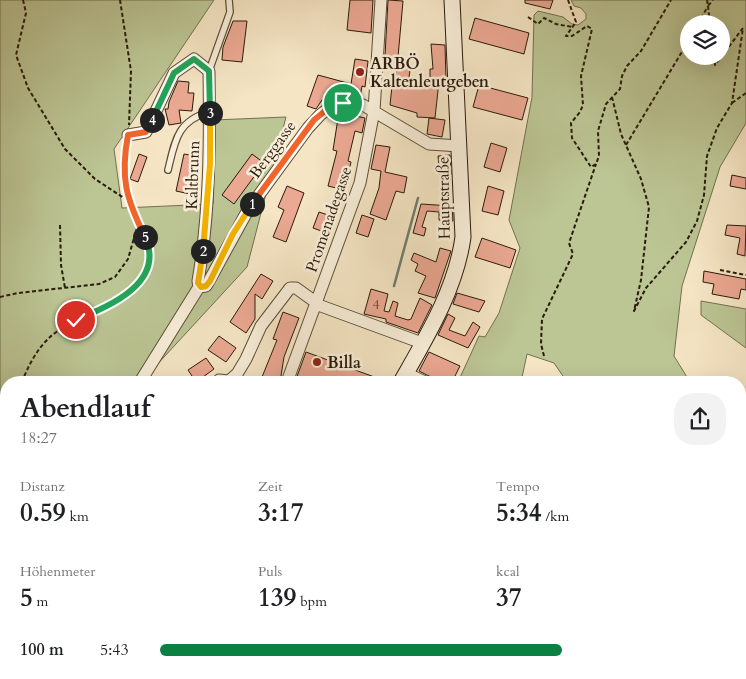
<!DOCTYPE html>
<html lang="de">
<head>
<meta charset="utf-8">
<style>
	body { margin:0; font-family:Cardo,serif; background:#f2f2f2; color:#202124; height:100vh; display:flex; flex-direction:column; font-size:19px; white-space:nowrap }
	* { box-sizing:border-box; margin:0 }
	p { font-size:16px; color:#757577 }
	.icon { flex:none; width:28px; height:28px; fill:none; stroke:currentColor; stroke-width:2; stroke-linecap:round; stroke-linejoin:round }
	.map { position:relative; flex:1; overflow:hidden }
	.sheet { position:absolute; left:0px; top:376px; width:746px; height:304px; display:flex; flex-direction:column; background:#fff; border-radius:20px 20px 0 0; box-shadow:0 5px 20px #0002 }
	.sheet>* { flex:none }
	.buttons { position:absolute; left:680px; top:15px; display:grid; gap:10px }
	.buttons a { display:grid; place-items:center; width:50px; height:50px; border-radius:50%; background:#fff; box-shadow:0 5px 20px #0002; font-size:25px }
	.pin { position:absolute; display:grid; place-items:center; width:42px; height:42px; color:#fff; margin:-21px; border:2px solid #fff; border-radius:50%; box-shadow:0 1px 5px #0007 }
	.km { position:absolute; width:25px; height:25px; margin:-12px; border-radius:50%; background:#222; color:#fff; font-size:14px; line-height:25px; text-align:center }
	.round { display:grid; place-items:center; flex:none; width:52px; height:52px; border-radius:20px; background:#f2f2f2 }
	.head { display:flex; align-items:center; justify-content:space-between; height:85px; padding:0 20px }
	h1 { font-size:28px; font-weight:800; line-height:38px }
	.figures { display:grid; grid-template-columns:repeat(3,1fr); gap:8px; height:85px; padding:5px 20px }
	.figures div { display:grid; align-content:center }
	.figures b { font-size:25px; font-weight:800 }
	.figures small { font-size:14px; font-weight:400 }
	.figures p { font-size:14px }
	ul { padding:0 20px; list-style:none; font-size:16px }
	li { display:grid; grid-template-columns:80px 60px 1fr; align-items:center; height:38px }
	li i { height:12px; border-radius:6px; background:#0b8043 }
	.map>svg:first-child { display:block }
	.green { fill:#bcc594; stroke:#73704f; fill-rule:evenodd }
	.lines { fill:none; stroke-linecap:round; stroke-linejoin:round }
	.stream { stroke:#6e7d6f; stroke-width:2.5 }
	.building { fill:#eba892; stroke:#2a1b0a }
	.lane-casing { stroke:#5d4e38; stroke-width:8 }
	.street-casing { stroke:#5d4e38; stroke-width:13 }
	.secondary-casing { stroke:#2a1b0a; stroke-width:17 }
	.path { stroke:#2a1b0a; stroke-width:2; stroke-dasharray:4 2.5; stroke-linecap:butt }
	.lane { stroke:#f8eed9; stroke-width:5.5 }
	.street { stroke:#f8eed9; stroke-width:11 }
	.secondary { stroke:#f8eed9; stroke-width:15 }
	.split-1-casing { stroke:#fff; stroke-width:10 }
	.split-2-casing { stroke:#fff; stroke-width:10 }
	.split-3-casing { stroke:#fff; stroke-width:10 }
	.split-4-casing { stroke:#fff; stroke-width:10 }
	.split-5-casing { stroke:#fff; stroke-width:10 }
	.split-6-casing { stroke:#fff; stroke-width:10 }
	.split-1 { stroke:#f0652b; stroke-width:6 }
	.split-2 { stroke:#f5b400; stroke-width:6 }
	.split-3 { stroke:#f5b400; stroke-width:6 }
	.split-4 { stroke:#22a559; stroke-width:6 }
	.split-5 { stroke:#f0652b; stroke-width:6 }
	.split-6 { stroke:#22a559; stroke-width:6 }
	.poi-dot { fill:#8f2418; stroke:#f8eed9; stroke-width:2 }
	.labels { text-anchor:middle; stroke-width:5; stroke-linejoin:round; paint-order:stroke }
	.number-label { font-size:14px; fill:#5a3e2c }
	.poi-label { font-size:16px; font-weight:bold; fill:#2a1b0a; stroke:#f8eed9; text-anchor:start }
	.street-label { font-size:16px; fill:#2a1b0a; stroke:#f8eed9 }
</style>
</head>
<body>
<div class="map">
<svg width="746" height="679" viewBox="0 0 746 679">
	<rect width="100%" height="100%" fill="#f5e5c4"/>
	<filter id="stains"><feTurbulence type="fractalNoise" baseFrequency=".004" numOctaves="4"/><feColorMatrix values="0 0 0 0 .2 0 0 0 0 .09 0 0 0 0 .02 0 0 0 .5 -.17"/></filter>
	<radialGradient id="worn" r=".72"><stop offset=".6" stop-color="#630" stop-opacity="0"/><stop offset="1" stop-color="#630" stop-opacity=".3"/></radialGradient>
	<path class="green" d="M0,0H214L114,149L122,208L213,204L214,120L286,117L247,267L141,382H6V674H39V679H0Z
		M571,0H746V123L720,167L682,286L674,356L690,382H567L554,363L527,354L521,382H458L479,336L485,337L499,313L520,248L509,220L532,97L534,15L538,11L563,17L572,24L578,25L586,19V14L581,8L574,6ZM689,24H721V56H689Z
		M701,301L746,309V348L701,315Z
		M275,674H439V679H275Z"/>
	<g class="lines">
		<path class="stream" d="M394,286L418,198"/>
	</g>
	<path class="building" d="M350,0H373L371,33L347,30Z
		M388,0L403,1L398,57L385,56Z
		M525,0H553L550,9L525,3Z
		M475,18L529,33L524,54L469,39Z
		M233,21H247L242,62L222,60L223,47Z
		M431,44L445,45L446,80L439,81L435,118L417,117V113L390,105L392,86L399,65L410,70L409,78L430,80V69H433Z
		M355,59L368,61L365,87L362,86L360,97L342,96L343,92L330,90L326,101L322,100L316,109L307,106L318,75L351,84Z
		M178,81L189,82L188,93H194L192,111L179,110L181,123L169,125L165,109H168L169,102Z
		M479,85L528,98L522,120L473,107Z
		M344,111L357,112L356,116L365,118L362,133L355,131L348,161L351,162L345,190L328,186L337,151L333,150L339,112Z
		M429,118L445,120L442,137L427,134Z
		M491,143L507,148L500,172L484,167Z
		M376,145L390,147L385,172L407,177L404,193L396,191L386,220L370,214L379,188L381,171L371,169Z
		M139,154L147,157L138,182L130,179Z
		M184,154L199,157L190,194L176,191Z
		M252,154L264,163L234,204L222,195Z
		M450,155L451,175H440L438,156Z
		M732,175L746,178V189L730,186Z
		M287,186L304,193L286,242L273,237L284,210L278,207Z
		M488,186L504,191L498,215L482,211Z
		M421,204L452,206L453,221L439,220V212L427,211L422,227L426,228L424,236L413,233Z
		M319,212L331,216L329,225L324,232L313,228Z
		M362,215L374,219L368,237L356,233Z
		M727,225L746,226L745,256L737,254L740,238L725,235Z
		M482,238L516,250L510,268L475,257Z
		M440,248L451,251L435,298L418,293L426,276L415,271L418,264L411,260L414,253L436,262Z
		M704,271L746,279V290L741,289L739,299L712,294L714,284L703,282Z
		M261,274L273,281L262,299L255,294V319L246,333L230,322Z
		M371,289L388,294L384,311L389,312L393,301L398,303L395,316L408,320L411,319L420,298L432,305L418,333L386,322V319L364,314Z
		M457,293L485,301L479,312L453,304Z
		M283,312L299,318L284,357L280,382H260L277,340L273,339Z
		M448,314L455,318L449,330L465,336L473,322L480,327L468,348L438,335Z
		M219,336L236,348L226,362L208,350Z
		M306,352L388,382H319L309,379L308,381L311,382H295Z
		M429,352L460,366L452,382H432L431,377L419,371Z
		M206,358L214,369L196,382L188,370Z"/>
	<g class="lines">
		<g class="lane-casing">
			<path id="lane" d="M209,71L230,12L229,0
				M168,170C175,141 177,121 209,112"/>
		</g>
		<g class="street-casing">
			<path id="street" d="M128,135L146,132L174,73L194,59L209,71C210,142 210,211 198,281L199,287
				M406,373L425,382
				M219,380L229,381L237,374L246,359L261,326L290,288H296L321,306L422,343
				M140,382L199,287L206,286L209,281L248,210L308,128L320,115L330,107L343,103L363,105L429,144L460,146
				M287,382L360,183L374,111L381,0
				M740,476L746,481
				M740,621H746
				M100,674V679
				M584,674L587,679
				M176,679V674
				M452,679L454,674
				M708,679L710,674"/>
		</g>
		<g class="secondary-casing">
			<path id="secondary" d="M401,382C426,338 456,289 463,237L452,0
				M231,674L232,679"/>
		</g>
		<path class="path" d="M23,0L26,13L16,55L28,88L65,149L95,179L130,202
			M120,0L131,71L129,125
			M568,0L576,22L566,36H572L587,26L592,29L581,76L583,105L580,112L571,123L572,138L591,167L596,164L599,156L598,131L606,104L620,89L622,76L627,66L641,51L671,0
			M707,0L708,6L713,0
			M708,6L710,24
			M528,17L538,24L544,18L556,24L572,27
			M698,24L708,6
			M612,97L621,134L641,179L649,207L641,280L634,311L646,288L686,242L697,221L704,195L707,156L717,128L732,103L743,28L715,65L714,56
			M732,103L746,93
			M626,145L689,40
			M60,225L61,265L65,288
			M720,270L746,275
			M0,297L18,293L99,284L115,277L128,259L138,224
			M544,356L541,344L542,319L573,254L569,243L596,164
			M22,382C28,366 37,349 50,337C79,311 141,308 149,261C152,248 144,237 139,225C127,198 121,174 126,144
			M0,517L6,502"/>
		<use href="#lane" class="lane"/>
		<use href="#street" class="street"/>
		<use href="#secondary" class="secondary"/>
	</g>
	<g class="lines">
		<g class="split-1-casing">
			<path id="split-1" d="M252,204L314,120L325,111L343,103"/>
		</g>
		<g class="split-2-casing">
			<path id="split-2" d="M203,251L198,283L201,287L206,286L210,281L233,234L252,204"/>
		</g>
		<g class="split-3-casing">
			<path id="split-3" d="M203,251L210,164V113"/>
		</g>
		<g class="split-4-casing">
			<path id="split-4" d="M152,120L174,73L194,59L209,71L210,113"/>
		</g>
		<g class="split-5-casing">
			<path id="split-5" d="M145,237C126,198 120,178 128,135L146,132L152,120"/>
		</g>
		<g class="split-6-casing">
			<path id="split-6" d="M76,320C109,306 166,283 145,237"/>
		</g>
		<use href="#split-1" class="split-1"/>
		<use href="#split-2" class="split-2"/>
		<use href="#split-3" class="split-3"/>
		<use href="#split-4" class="split-4"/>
		<use href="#split-5" class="split-5"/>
		<use href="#split-6" class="split-6"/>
	</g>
	<g class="poi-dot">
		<circle cx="360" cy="72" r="5"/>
		<circle cx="317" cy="362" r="5"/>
	</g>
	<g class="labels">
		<g class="number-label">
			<text x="376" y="309">4</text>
		</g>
		<g class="poi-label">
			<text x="370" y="69">ARBÖ<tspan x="370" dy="18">Kaltenleutgeben</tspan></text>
			<text x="327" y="368">Billa</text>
		</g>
		<g class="street-label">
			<text transform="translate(272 149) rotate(-54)" y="6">Berggasse</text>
			<text transform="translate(192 175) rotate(-88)" y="6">Kaltbrunn</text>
			<text transform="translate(443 198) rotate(-91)" y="6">Hauptstraße</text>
			<text transform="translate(328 219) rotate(-71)" y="6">Promenadegasse</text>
		</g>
	</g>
	<rect width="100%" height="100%" filter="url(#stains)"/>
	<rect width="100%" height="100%" fill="url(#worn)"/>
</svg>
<div class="buttons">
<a><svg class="icon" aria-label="layers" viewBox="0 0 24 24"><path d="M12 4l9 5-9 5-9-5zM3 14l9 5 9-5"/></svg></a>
</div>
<div class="pin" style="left:343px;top:103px;background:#1e9e55"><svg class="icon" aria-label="arrive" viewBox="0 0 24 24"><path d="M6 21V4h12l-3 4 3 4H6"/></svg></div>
<div class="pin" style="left:76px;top:320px;background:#d93025"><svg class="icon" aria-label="check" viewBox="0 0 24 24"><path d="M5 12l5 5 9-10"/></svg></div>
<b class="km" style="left:252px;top:204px">1</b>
<b class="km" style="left:203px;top:251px">2</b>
<b class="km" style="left:210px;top:113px">3</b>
<b class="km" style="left:152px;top:120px">4</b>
<b class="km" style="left:145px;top:237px">5</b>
<section class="sheet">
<div class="head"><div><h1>Abendlauf</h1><p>18:27</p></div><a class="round"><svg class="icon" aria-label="share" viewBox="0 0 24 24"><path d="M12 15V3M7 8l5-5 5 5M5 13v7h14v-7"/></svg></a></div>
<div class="figures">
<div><p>Distanz</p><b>0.59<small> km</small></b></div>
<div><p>Zeit</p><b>3:17</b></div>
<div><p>Tempo</p><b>5:34<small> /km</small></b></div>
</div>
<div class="figures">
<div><p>Höhenmeter</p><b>5<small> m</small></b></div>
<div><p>Puls</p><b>139<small> bpm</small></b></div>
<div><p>kcal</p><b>37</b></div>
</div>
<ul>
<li><b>100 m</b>5:43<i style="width:71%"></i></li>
</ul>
</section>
</div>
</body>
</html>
